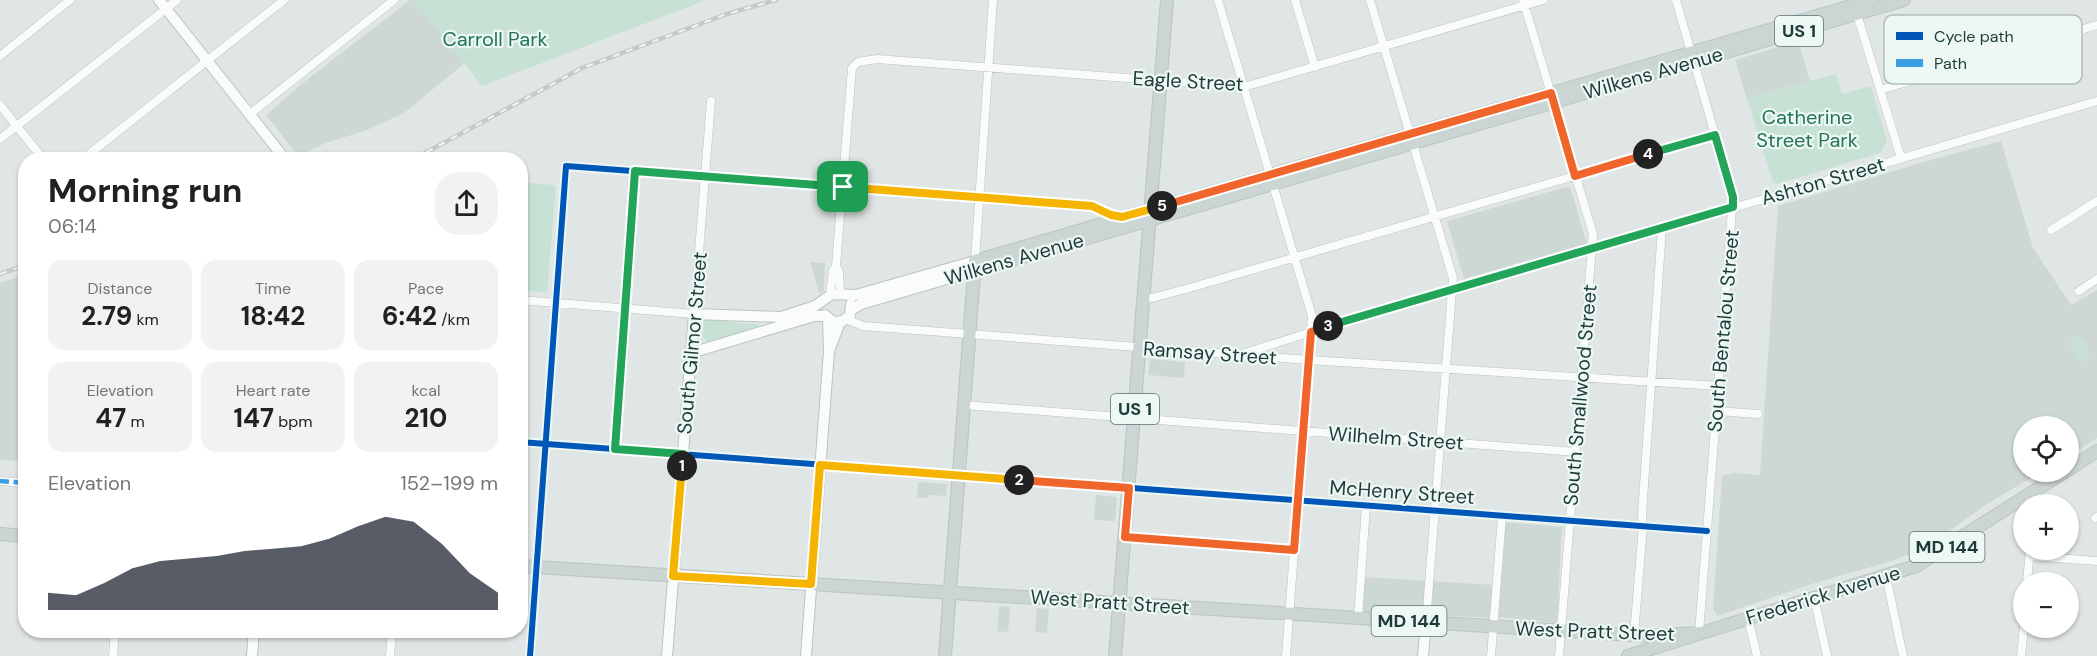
<!DOCTYPE html>
<html lang="en">
<head>
<meta charset="utf-8">
<style>
	body { margin:0; font-family:"DM Sans",sans-serif; background:#f2f2f2; color:#202124; height:100vh; display:flex; flex-direction:column; font-size:22px; white-space:nowrap }
	* { box-sizing:border-box; margin:0 }
	p { font-size:20px; color:#757577 }
	.icon { flex:none; width:33px; height:33px; fill:none; stroke:currentColor; stroke-width:2; stroke-linecap:round; stroke-linejoin:round }
	.map { position:relative; flex:1; overflow:hidden }
	.sheet { position:absolute; left:18px; top:152px; width:510px; height:486px; display:flex; flex-direction:column; background:#fff; border-radius:24px; box-shadow:0 2px 4px #0004 }
	.sheet>* { flex:none }
	.controls { position:absolute; left:2013px; top:416px; display:grid; gap:12px }
	.controls a { display:grid; place-items:center; width:66px; height:66px; border-radius:50%; background:#fff; box-shadow:0 2px 4px #0004; font-size:30px }
	.pin { position:absolute; display:grid; place-items:center; width:51px; height:51px; color:#fff; margin:-26px; border-radius:12px; box-shadow:0 3px 9px #0006 }
	.km { position:absolute; width:30px; height:30px; margin:-15px; border-radius:50%; background:#222; color:#fff; font-size:16px; line-height:30px; text-align:center }
	.round { display:grid; place-items:center; flex:none; width:63px; height:63px; border-radius:24px; background:#f2f2f2 }
	.headline { display:flex; align-items:center; justify-content:space-between; height:102px; padding:0 30px }
	h1 { font-size:33px; font-weight:700; line-height:45px }
	.metrics { display:grid; grid-template-columns:repeat(3,1fr); gap:9px; height:102px; padding:6px 30px }
	.metrics div { display:grid; align-content:center; border-radius:15px; background:#f2f2f2; text-align:center }
	.metrics b { font-size:26px; font-weight:700 }
	.metrics small { font-size:16px; font-weight:400 }
	.metrics p { font-size:16px }
	.chart { height:168px; padding:12px 30px }
	.chart p { display:flex; justify-content:space-between }
	.chart svg { width:100%; height:108px; margin-top:6px; fill:#111827; opacity:.7 }
	.map>svg:first-child { display:block }
	.built { fill:#cdd8d6 }
	.green { fill:#c7e2d4 }
	.lines { fill:none; stroke-linecap:round; stroke-linejoin:round }
	.street-casing { stroke:#bdc3c2; stroke-width:9 }
	.secondary-casing { stroke:#bcc4c3; stroke-width:12 }
	.primary-casing { stroke:#bac4c3; stroke-width:14 }
	.street { stroke:#fafbfb; stroke-width:8 }
	.secondary { stroke:#fafbfb; stroke-width:10 }
	.primary { stroke:#cbd5d4; stroke-width:12 }
	.rail-casing { stroke:#c5cac9; stroke-width:4.5 }
	.rail { stroke:#edf7f4; stroke-width:2; stroke-dasharray:7; stroke-linecap:butt }
	.quiet { stroke:#3c9ee2; stroke-width:4.5; stroke-dasharray:9 4.5; stroke-linecap:butt }
	.cycleway-casing { stroke:#edf7f4; stroke-width:10 }
	.cycleway { stroke:#0057b8; stroke-width:6 }
	.split-1-casing { stroke:#fff; stroke-width:12 }
	.split-2-casing { stroke:#fff; stroke-width:12 }
	.split-3-casing { stroke:#fff; stroke-width:12 }
	.split-4-casing { stroke:#fff; stroke-width:12 }
	.split-5-casing { stroke:#fff; stroke-width:12 }
	.split-6-casing { stroke:#fff; stroke-width:12 }
	.split-1 { stroke:#22a559; stroke-width:8 }
	.split-2 { stroke:#f5b400; stroke-width:8 }
	.split-3 { stroke:#f0652b; stroke-width:8 }
	.split-4 { stroke:#22a559; stroke-width:8 }
	.split-5 { stroke:#f0652b; stroke-width:8 }
	.split-6 { stroke:#f5b400; stroke-width:8 }
	.labels { text-anchor:middle; stroke-width:4.5; stroke-linejoin:round; paint-order:stroke }
	.shield { fill:#edf7f4; stroke:#5b7371; stroke-width:1.5 }
	.shield-label { font-size:18px; font-weight:bold; fill:#1d3b39 }
	.park-label { font-size:20px; fill:#247554; stroke:#edf7f4 }
	.street-label { font-size:20px; fill:#1d3b39; stroke:#edf7f4 }
	.key { fill:#edf7f4; stroke:#afbfbc; stroke-width:1.5 }
	.key-label { font-size:16px; fill:#1d3b39 }
</style>
</head>
<body>
<div class="map">
<svg width="2097" height="656" viewBox="0 0 2097 656">
	<rect width="100%" height="100%" fill="#e0e6e5"/>
	<path class="built" d="M410,0H415L466,62L404,113L367,130L323,144L298,156L266,115L304,82Z
		M1798,41L1810,81L1747,99L1735,60Z
		M2001,141L2033,248L2071,305L2097,290V438L2069,456L2068,426H2024V471H2043L1990,502L1925,548L1892,561L1815,583L1717,616L1713,608L1722,476L1734,473L1760,475L1778,206L1930,160Z
		M1570,186L1587,244L1464,279L1447,221Z
		M810,262L825,263L824,291L819,293Z
		M25,274V461L0,460V283Z
		M1150,359L1185,362L1184,378L1148,375Z
		M918,482L947,484L946,496L928,495L927,498H917Z
		M1096,495L1117,497L1115,521L1094,520Z
		M1504,522L1562,527L1557,623L1497,617Z
		M1364,577L1495,585L1492,618L1361,612Z
		M999,606L1010,607L1008,632L997,631Z
		M1037,608L1049,609L1047,633L1035,632Z"/>
	<path class="green" d="M414,0H706L482,86Z
		M1836,74L1842,94L1871,86L1887,141L1880,153L1777,184L1773,182L1747,99Z
		M521,179V182L553,185L556,188L547,293L521,290Z
		M706,319H727L728,322L758,324L759,330L706,342L703,336L704,320Z
		M2075,336C2085,339 2089,347 2089,357L2081,363L2070,345V342Z"/>
	<g class="lines">
		<g class="street-casing">
			<path id="street" d="M1218,0L1312,316L1286,656
				M1295,0L1315,67
				M1370,0L1453,278L1426,623
				M1523,0L1593,234L1559,656
				M1676,0L1733,197L1699,633
				M1856,11L1901,158
				M0,56L70,0
				M1880,90L2097,25
				M0,105L43,159
				M250,114L394,0
				M0,139L177,0
				M83,159L284,0
				M2051,230L2097,201
				M975,261L993,0
				M2079,291L2097,279
				M840,294L839,272L836,266L852,68L858,62L877,59L1244,87L1543,0
				M830,295L833,271L836,266
				M1144,297L1152,298L1186,289L1715,135
				M520,300L694,314L711,101
				M846,319L863,326L1309,360L1719,386
				M1239,355L1311,332L2097,101
				M964,405L1576,452
				M1717,411L1758,414
				M520,442L1707,531
				M615,449L635,171
				M0,481L26,483
				M2095,518L2097,517
				M1125,537L1294,550
				M2030,556L2097,561
				M1886,576L1903,656
				M2027,582L2030,549
				M1814,597L1827,656
				M1358,618L1366,506
				M1748,618L1757,656
				M1634,635L1643,526L1642,514L1662,228
				M113,656L115,630
				M390,656L392,630
				M530,656L566,166L1092,206L1120,217
				M1491,656L1502,516
				M2021,656L2024,627"/>
		</g>
		<g class="secondary-casing">
			<path id="secondary" d="M159,0L285,159
				M851,310L861,304L974,271
				M825,315L833,322L843,321L850,315L851,304
				M829,351L840,322
				M691,353L814,316H825
				M252,656L254,630
				M667,656L694,314L781,317L815,306L832,294L856,295L975,261
				M806,656L829,351L828,319
				M1423,656L1426,623"/>
		</g>
		<g class="primary-casing">
			<path id="primary" d="M974,271L1904,0
				M2068,470L2097,451
				M0,534L26,536
				M520,566L1649,636L1699,633
				M945,656L975,261L1872,0
				M1115,656L1167,0
				M1628,656L1916,566L2066,471"/>
		</g>
		<use href="#street" class="street"/>
		<use href="#secondary" class="secondary"/>
		<use href="#primary" class="primary"/>
		<g class="rail-casing">
			<path id="rail" d="M414,159L582,68L727,14L776,0
				M0,274L26,265"/>
		</g>
		<use href="#rail" class="rail"/>
		<path class="quiet" d="M0,481L26,483"/>
		<g class="cycleway-casing">
			<path id="cycleway" d="M520,442L1707,531
				M530,656L566,166L1092,206L1122,217"/>
		</g>
		<use href="#cycleway" class="cycleway"/>
	</g>
	<g class="lines">
		<g class="split-1-casing">
			<path id="split-1" d="M682,466L683,454L615,449L635,171L843,187"/>
		</g>
		<g class="split-2-casing">
			<path id="split-2" d="M682,466L673,576L811,584L820,465L1019,480"/>
		</g>
		<g class="split-3-casing">
			<path id="split-3" d="M1019,480L1129,488L1125,537L1294,550L1311,332L1328,326"/>
		</g>
		<g class="split-4-casing">
			<path id="split-4" d="M1328,326L1733,207V197L1715,135L1648,154"/>
		</g>
		<g class="split-5-casing">
			<path id="split-5" d="M1162,206L1551,93L1575,176L1648,154"/>
		</g>
		<g class="split-6-casing">
			<path id="split-6" d="M843,187L1092,206L1111,215L1122,217L1162,206"/>
		</g>
		<use href="#split-1" class="split-1"/>
		<use href="#split-2" class="split-2"/>
		<use href="#split-3" class="split-3"/>
		<use href="#split-4" class="split-4"/>
		<use href="#split-5" class="split-5"/>
		<use href="#split-6" class="split-6"/>
	</g>
	<g class="labels">
		<g class="shield">
			<rect x="1775" y="16" width="48" height="30" rx="4.5"/>
			<rect x="1111" y="394" width="48" height="30" rx="4.5"/>
			<rect x="1909.5" y="532" width="75" height="30" rx="4.5"/>
			<rect x="1371.5" y="606" width="75" height="30" rx="4.5"/>
		</g>
		<g class="shield-label">
			<text x="1799" y="37">US 1</text>
			<text x="1135" y="415">US 1</text>
			<text x="1947" y="553">MD 144</text>
			<text x="1409" y="627">MD 144</text>
		</g>
		<g class="park-label">
			<text x="495" y="46">Carroll Park</text>
			<text x="1807" y="124">Catherine<tspan x="1807" dy="23">Street Park</tspan></text>
		</g>
		<g class="street-label">
			<text transform="translate(1653 73) rotate(-16)" y="7">Wilkens Avenue</text>
			<text transform="translate(1188 81) rotate(3)" y="7">Eagle Street</text>
			<text transform="translate(1823 181) rotate(-16)" y="7">Ashton Street</text>
			<text transform="translate(1014 259) rotate(-16)" y="7">Wilkens Avenue</text>
			<text transform="translate(1723 331) rotate(-85)" y="7">South Bentalou Street</text>
			<text transform="translate(692 343) rotate(-85)" y="7">South Gilmor Street</text>
			<text transform="translate(1210 353) rotate(4)" y="7">Ramsay Street</text>
			<text transform="translate(1580 395) rotate(-85)" y="7">South Smallwood Street</text>
			<text transform="translate(1396 438) rotate(4)" y="7">Wilhelm Street</text>
			<text transform="translate(1402 492) rotate(4)" y="7">McHenry Street</text>
			<text transform="translate(1823 595) rotate(-17)" y="7">Frederick Avenue</text>
			<text transform="translate(1110 602) rotate(4)" y="7">West Pratt Street</text>
			<text transform="translate(1595 631) rotate(2)" y="7">West Pratt Street</text>
		</g>
	</g>
	<rect x="1884" y="15" width="198" height="69" rx="9" class="key"/>
	<rect x="1896" y="32" width="27" height="8" fill="#0057b8"/>
	<rect x="1896" y="59" width="27" height="8" fill="#3c9ee2"/>
	<g class="key-label">
		<text x="1934" y="42">Cycle path</text>
		<text x="1934" y="69">Path</text>
	</g>
</svg>
<div class="controls">
<a><svg class="icon" aria-label="locate" viewBox="0 0 24 24"><circle cx="12" cy="12" r="6"/><path d="M12 2v4M12 18v4M2 12h4M18 12h4"/></svg></a>
<a>+</a>
<a>−</a>
</div>
<div class="pin" style="left:843px;top:187px;background:#1e9e55"><svg class="icon" aria-label="arrive" viewBox="0 0 24 24"><path d="M6 21V4h12l-3 4 3 4H6"/></svg></div>
<b class="km" style="left:682px;top:466px">1</b>
<b class="km" style="left:1019px;top:480px">2</b>
<b class="km" style="left:1328px;top:326px">3</b>
<b class="km" style="left:1648px;top:154px">4</b>
<b class="km" style="left:1162px;top:206px">5</b>
<section class="sheet">
<div class="headline"><div><h1>Morning run</h1><p>06:14</p></div><a class="round"><svg class="icon" aria-label="share" viewBox="0 0 24 24"><path d="M12 15V3M7 8l5-5 5 5M5 13v7h14v-7"/></svg></a></div>
<div class="metrics">
<div><p>Distance</p><b>2.79<small> km</small></b></div>
<div><p>Time</p><b>18:42</b></div>
<div><p>Pace</p><b>6:42<small> /km</small></b></div>
</div>
<div class="metrics">
<div><p>Elevation</p><b>47<small> m</small></b></div>
<div><p>Heart rate</p><b>147<small> bpm</small></b></div>
<div><p>kcal</p><b>210</b></div>
</div>
<div class="chart"><p><span>Elevation</span>152–199 m</p>
<svg viewBox="0 0 160 44" preserveAspectRatio="none"><path d="M0 44V37L10 38L20 33L30 27L40 24L50 23L60 22L70 20L80 19L90 18L100 15L110 10L120 6L130 8L140 17L150 29L160 37V44z"/></svg>
</div>
</section>
</div>
</body>
</html>
